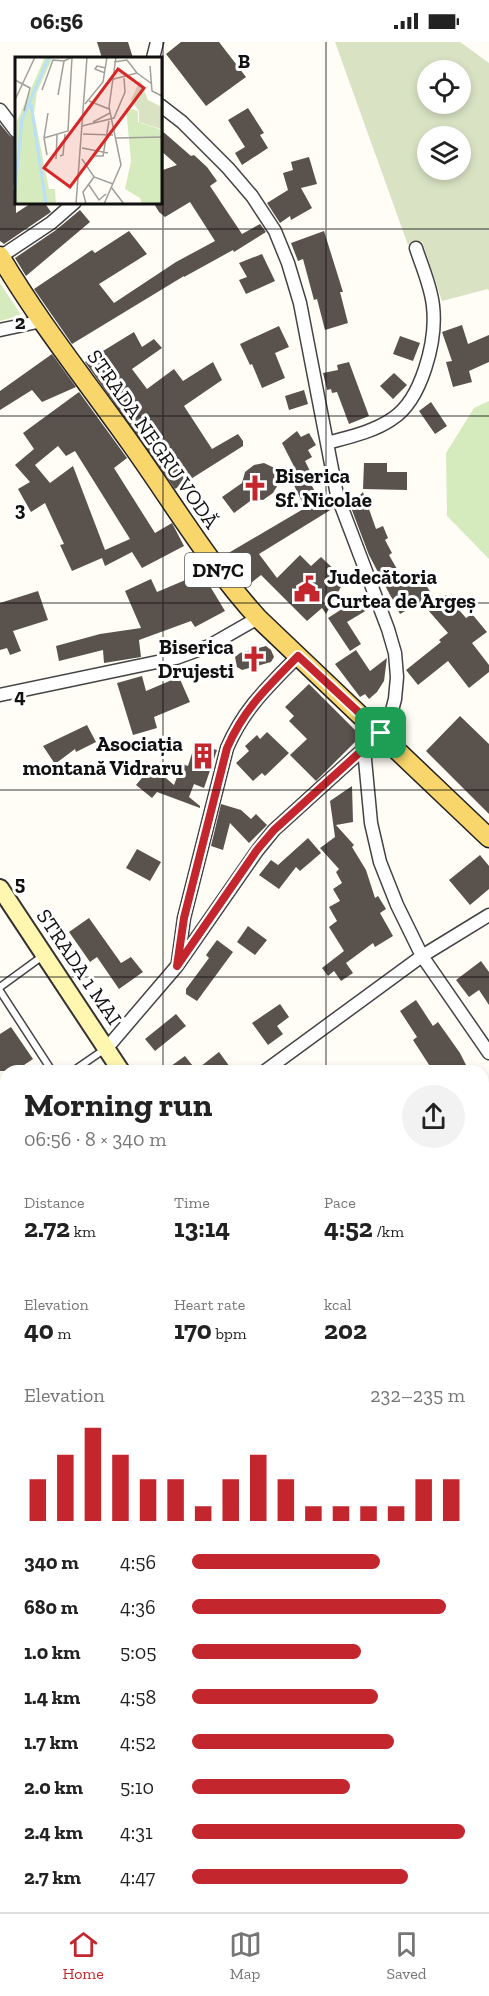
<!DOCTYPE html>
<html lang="en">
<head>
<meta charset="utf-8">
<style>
	body { margin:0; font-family:"Zilla Slab",serif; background:#f2f2f2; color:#222; height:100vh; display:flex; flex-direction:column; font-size:22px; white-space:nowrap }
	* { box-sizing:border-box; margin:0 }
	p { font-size:20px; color:#767676 }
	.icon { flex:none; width:33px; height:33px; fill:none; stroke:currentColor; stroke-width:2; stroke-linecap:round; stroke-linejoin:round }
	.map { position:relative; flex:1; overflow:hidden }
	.sheet { position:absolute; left:0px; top:1023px; width:489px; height:848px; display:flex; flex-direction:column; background:#fff; border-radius:18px 18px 0 0; box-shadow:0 3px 9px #0003 }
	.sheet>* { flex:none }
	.fabs { position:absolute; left:417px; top:18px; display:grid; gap:12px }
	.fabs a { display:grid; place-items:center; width:54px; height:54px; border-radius:50%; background:#fff; box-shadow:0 3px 9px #0003; font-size:30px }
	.pin { position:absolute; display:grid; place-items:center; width:51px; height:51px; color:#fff; margin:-26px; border-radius:12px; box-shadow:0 3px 9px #0006 }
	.round { display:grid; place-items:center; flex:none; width:63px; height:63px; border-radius:32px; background:#f2f2f2 }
	.summary { display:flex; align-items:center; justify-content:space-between; height:102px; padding:0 24px }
	h1 { font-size:33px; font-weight:700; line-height:45px }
	.metrics { display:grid; grid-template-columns:repeat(3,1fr); gap:9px; height:102px; padding:6px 24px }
	.metrics div { display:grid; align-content:center }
	.metrics b { font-size:26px; font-weight:700 }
	.metrics small { font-size:16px; font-weight:400 }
	.metrics p { font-size:16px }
	.chart { height:168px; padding:12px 24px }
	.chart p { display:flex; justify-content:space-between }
	.chart svg { width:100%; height:108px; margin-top:6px; stroke:#c4262e; stroke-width:6 }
	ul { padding:0 24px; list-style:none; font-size:20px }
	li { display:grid; grid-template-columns:96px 72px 1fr; align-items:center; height:45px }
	li i { height:15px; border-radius:8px; background:#c4262e }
	.status { display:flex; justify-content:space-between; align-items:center; height:42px; padding:0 30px; background:#fff; direction:ltr }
	.status svg { height:16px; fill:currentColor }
	.dock { display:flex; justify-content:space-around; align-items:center; height:84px; border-top:2px solid #e0e0e0; background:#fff; font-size:16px; color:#767676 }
	.dock a { display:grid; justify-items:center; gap:3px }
	.dock .on { color:#c4262e }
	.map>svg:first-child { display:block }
	.green { fill:#d5ebbd }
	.cemetery { fill:#d9e3c4; fill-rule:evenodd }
	.building { fill:#5a524d; fill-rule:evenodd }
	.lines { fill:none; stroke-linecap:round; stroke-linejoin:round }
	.service-casing { stroke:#444; stroke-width:9 }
	.minor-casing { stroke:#444; stroke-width:15 }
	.secondary-casing { stroke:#333; stroke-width:20 }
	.primary-casing { stroke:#222; stroke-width:21 }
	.service { stroke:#fff; stroke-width:6 }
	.minor { stroke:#fff; stroke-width:12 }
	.secondary { stroke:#fff6b0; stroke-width:16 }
	.primary { stroke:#f9d66b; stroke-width:18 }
	.rail-casing { stroke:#c4262e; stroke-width:7 }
	.rail { stroke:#fff; stroke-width:4.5; stroke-dasharray:14; stroke-linecap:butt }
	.route-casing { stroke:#fff; stroke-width:12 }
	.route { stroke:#c4262e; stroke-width:8 }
	.grid { fill:none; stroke:#111; stroke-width:1.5; stroke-opacity:0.55 }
	.labels { text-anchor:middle; stroke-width:6; stroke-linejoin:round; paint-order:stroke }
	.shield { fill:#fff; stroke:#585858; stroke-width:1.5 }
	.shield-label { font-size:20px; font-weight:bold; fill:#111 }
	.street-label { font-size:21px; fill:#111; stroke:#fff }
	.poi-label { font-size:21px; font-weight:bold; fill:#111; stroke:#fff; text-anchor:start }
	.inset-river { fill:none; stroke:#b9e0f7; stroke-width:3 }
	.inset-road { fill:none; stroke:#a09f9a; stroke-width:1.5 }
	.view { fill:#d62828; fill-opacity:0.15; stroke:#d62828; stroke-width:3 }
	.inset-edge { fill:none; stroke:#111; stroke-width:3 }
	.grid-label { font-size:20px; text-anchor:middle; font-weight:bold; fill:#111; stroke:#fff; stroke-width:6; stroke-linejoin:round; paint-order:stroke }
</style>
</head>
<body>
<div class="status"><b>06:56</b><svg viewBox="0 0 49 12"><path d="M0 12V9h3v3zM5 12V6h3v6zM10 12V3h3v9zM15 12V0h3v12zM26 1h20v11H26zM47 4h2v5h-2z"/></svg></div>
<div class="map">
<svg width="489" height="1870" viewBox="0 0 489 1870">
	<rect width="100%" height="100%" fill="#fffdf5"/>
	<path class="green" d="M0,241L21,273L0,279Z
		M489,359V517L447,474L446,411L474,366Z
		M0,1853L6,1859V1864L13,1865L19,1870H0Z"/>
	<path class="cemetery" d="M335,0H460L489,21V249L488,247L442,259L422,199L408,203ZM428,28H460V62H428ZM428,94H460V128H428Z"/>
	<path class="building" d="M97,0H128L133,16H102Z
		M181,0H219L246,35L206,64L166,12Z
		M248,66L264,91L260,93L268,106L242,123L235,111L245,105L228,78Z
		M0,82L10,94L16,97V171L33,160H44L51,170L4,202L0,199Z
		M160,87L191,114L194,113L207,125L217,139L210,144L242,192L260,182L266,190L234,210L233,208L184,235V234L72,302L34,247L92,208L95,211L129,189L147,212L99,242L114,261L176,220L215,199L190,160L165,175L159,170L153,160H160V129L177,123L160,108Z
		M309,115L317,142L301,146L312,166L291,178L290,174L280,181L267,161L288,148L283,131L293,128L291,120Z
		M80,168L90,180L26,234L15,216L56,188Z
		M324,189L343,250H340L348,281L325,288L317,257L314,258L303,217L298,219L291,201Z
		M262,212L275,239L246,252L239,238L247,235L239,221Z
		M462,283L468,302L489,293V320L469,329L472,340L453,345L446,320L452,319L442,290Z
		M279,284L289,305L275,311L285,336L262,346L252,322L250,323L240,302Z
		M134,290L142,305L154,297L162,306L132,327L147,347L174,327L183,339L213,320L222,338L184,364L212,407L238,392L243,399V404L175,447L85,320Z
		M400,294L420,301L413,319L393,312Z
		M52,312L76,345L42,360L32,348L0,368V349Z
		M349,320L369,374L349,382L337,350L332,351L331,347L327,348L323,331L338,328L337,323Z
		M394,331L407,343L393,357L380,344Z
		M304,348L308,362L289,368L285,354Z
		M79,350L127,416L114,426L155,491L172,481L184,504L142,526L132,510L105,524L102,516L72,529L60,503L64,502L45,461L31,470L18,447L30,440L15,423L34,407L23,391ZM58,404L66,414L75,409L130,497L105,508L73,424L50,441L35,423Z
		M431,360L447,384L435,392L419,369Z
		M297,389L301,395L309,391L316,403L308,408L312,415L305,419L312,433L303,440L312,444L320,459L327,455L332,467L259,512L277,536L300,513L311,524L321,515L341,534L342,543L326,572L322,566L307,579L261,533L246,545L225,513L305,466L289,433L302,440L282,401Z
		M264,421L285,431L273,451L263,458L253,457L234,471L222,455L242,441L245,430L254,423Z
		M364,421H387V430H407V448L363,447Z
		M363,450L376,487L383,484L388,496L385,498L392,511L389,513L405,541L420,533L437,561L446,553L466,576L472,572L487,590L472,601L489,623V630L469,646L448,619L418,643L406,628L441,600L439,598L448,591L421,560L400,572L369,513L350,463Z
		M202,531L225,569L195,585L191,579L139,598L141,615L104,621L103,608L59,619L56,604L100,592L141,586L125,549L151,537L157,550Z
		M38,549L48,578L13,589L21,609L10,613L7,606L0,608V561Z
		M359,556L367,568L347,580L361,602L350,609L328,576Z
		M266,604L271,608L274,615L271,620L242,628L237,625L235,615L240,611Z
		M356,608L370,629L387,616L384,639L377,650L369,657L365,652L360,655L335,622Z
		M142,634L146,649L179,635L190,660L154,675L157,686L133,693L117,641Z
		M309,642L361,694L316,739L290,713L307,697L289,679L294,674L285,665Z
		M460,674L489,702V772L426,709Z
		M87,683L96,700L76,710L75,707L55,722L43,704Z
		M267,690L289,711L265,734L262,731L253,739L236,721L249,709L245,704L257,693L260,697Z
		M195,702L217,708L204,746L194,742L189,755L200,764V766L157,750L152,756L136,743L152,724L174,743L182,722L188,724Z
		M352,744L353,780L336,783L354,803L352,805L366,828L375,856L378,854L386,867L380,871L393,894L375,905L373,901L346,921L353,931L341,939L334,929L328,934L322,926L344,909L329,885L337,879L329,865L340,859L333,847L342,841L336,830L339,827L320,806L335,795L330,759Z
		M221,762L241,768L251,777L256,772L267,783L249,801L230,781L223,808L211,804Z
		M308,796L321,811L300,829L296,825L279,847L259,833L271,818L278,823Z
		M137,807L161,820L150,839L126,826Z
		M480,813L489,824V847L470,863L449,838Z
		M89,876L121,921L131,915L143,930L119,947L97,915L90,920L69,890Z
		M248,884L267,898L255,913L237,900Z
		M217,898L233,910L197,959L186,952V947L209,916L206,913Z
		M481,919L489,930V963L479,948L469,955L456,938Z
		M416,958L433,984L438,980L460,1011L469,1029H433L413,998L417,995L400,969Z
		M280,962L289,975L277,984L283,992L268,1003L252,981Z
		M176,972L186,984L155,1009L145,997Z
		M11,985L33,1017L24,1023L28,1029H0V992Z
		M219,1010L233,1029H164L185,1014L196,1028Z"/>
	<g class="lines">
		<g class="service-casing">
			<path id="service" d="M0,945L44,913
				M0,949L52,1029
				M73,1029L105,1007
				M0,1347L6,1356"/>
		</g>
		<g class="minor-casing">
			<path id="minor" d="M153,16L157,0
				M0,68L16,89
				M0,215L51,181L75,160
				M0,288L42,279
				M327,401C349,395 373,390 392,377C422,358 437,298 433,264C431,244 422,225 416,206
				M0,653L176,616L209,604L258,576
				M364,707L371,781L380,820L397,863L422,914L489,1011
				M178,920L184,876L227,706C245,665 268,645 298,614
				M106,1007L177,924L257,809L274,788L381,691L390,676L395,657L397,635L395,611L388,587L337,453L300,261L288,221L275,189L252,154L228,126L182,80L160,63
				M265,1029L422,914L489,873
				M483,1201L489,1197
				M483,1463L489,1465
				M0,1563L6,1571"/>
		</g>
		<g class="secondary-casing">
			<path id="secondary" d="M0,846L121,1029
				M483,1605L489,1615"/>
		</g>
		<g class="primary-casing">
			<path id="primary" d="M0,214C39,280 87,340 131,402C173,461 209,522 258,576L489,796"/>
		</g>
		<use href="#service" class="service"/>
		<use href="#minor" class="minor"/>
		<use href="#secondary" class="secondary"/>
		<use href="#primary" class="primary"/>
		<g class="rail-casing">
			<path id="rail" d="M0,1083L6,1092
				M483,1840L489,1849"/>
		</g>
		<use href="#rail" class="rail"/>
	</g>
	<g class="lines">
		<g class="route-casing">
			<path id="route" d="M298,614L381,691L274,788L257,808L177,924L184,876L227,706C245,665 268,645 298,614Z"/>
		</g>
		<use href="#route" class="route"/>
	</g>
	<path class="grid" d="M163,0V1029M326,0V1029M0,187H489M0,374H489M0,561H489M0,748H489M0,935H489M0,1122H6M483,1122H489M0,1309H6M483,1309H489M0,1496H6M483,1496H489M0,1683H6M483,1683H489M163,1864V1870M326,1864V1870"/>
	<defs>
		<g id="church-bare" transform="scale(2.07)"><path d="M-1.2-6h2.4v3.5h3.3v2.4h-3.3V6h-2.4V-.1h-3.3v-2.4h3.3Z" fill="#c4262e" stroke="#fff" stroke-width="2.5" paint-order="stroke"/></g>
		<g id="civic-bare" transform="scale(2.07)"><path d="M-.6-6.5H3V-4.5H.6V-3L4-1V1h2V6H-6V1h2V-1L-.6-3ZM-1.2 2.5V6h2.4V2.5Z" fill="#c4262e" stroke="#fff" stroke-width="2.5" paint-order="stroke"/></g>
		<g id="building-bare" transform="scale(2.07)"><path d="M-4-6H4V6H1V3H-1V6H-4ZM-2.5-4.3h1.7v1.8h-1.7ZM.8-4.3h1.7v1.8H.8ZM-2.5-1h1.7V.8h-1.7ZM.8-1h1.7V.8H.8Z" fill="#c4262e" stroke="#fff" stroke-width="2.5" paint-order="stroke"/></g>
	</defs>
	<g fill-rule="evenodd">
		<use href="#church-bare" x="255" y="446"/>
		<use href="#civic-bare" x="307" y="547"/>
		<use href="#church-bare" x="254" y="617"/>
		<use href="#building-bare" x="203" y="714"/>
	</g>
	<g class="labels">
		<rect class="shield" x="185" y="511" width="66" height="34" rx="4.5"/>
		<g class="shield-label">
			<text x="218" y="535">DN7C</text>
		</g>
		<g class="street-label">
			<text transform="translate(153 397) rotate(55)" y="7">STRADA NEGRU VODĂ</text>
			<text transform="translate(79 925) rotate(56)" y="7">STRADA 1 MAI</text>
		</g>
		<g class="poi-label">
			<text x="275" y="441">Biserica<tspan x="275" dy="24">Sf. Nicolae</tspan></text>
			<text x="327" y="542">Judecătoria<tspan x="327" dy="24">Curtea de Argeș</tspan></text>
			<text x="234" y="612" text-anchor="end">Biserica<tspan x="234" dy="24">Drujesti</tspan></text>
			<text x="183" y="709" text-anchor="end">Asociația<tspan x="183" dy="24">montană Vidraru</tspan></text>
		</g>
	</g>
	<g transform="translate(15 15)">
		<rect width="147" height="147" fill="#fffdf5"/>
		<path d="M30,0H38L22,35L19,57L34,132H40L41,147H0L2,64ZM111,51L123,54V65L147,73V147H127L125,141L110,132L116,104Z" fill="#d5ebbd"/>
		<path d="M125,23L133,43L147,50L146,72L124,65V54L116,43Z" fill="#d9e3c4"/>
		<path class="inset-river" d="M16,47L31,147M0,132L7,63L34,0"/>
		<path class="inset-road" d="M99,5L112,3L122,16M135,9L137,34L147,39M90,16L80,12L82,9L91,11M0,23L15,31L9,54M95,23L122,16L137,27M27,33L38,3L49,4M43,38L49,4L57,0M0,43L20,0M74,44L94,52M70,47L88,25L92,0M78,65L95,56M67,69L99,61L110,35L109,21M68,77L98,78M29,81L53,74L57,0M101,81L147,80M67,91L93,96M32,98L29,81L33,56M45,99L48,98L50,77M80,99H88L94,64M41,102L42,78M67,102L79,120L98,127M74,128L84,143L91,137M96,130L109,147M61,147L72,0M71,147L68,135L79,120M89,147L106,108L94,50L101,0"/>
		<path class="view" d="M103,12L129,31L55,130L29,111Z"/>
		<rect width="147" height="147" class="inset-edge"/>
	</g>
	<g class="grid-label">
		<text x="244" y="26">B</text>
		<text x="20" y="287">2</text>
		<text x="20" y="474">3</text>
		<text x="20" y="661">4</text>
		<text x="20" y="848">5</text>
	</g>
</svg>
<div class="fabs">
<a><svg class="icon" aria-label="locate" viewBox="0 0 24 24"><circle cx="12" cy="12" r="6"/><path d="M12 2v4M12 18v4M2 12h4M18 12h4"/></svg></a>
<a><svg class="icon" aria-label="layers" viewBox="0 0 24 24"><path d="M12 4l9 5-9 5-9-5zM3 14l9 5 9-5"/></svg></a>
</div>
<div class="pin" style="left:381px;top:691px;background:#1e9e55"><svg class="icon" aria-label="arrive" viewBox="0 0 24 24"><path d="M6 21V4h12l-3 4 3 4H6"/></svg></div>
<section class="sheet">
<div class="summary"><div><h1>Morning run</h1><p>06:56 · 8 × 340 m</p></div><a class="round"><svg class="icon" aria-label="share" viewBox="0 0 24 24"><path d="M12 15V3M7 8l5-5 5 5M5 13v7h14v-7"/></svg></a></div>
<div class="metrics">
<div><p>Distance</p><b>2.72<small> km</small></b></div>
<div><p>Time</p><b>13:14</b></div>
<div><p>Pace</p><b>4:52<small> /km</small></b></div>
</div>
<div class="metrics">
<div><p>Elevation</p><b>40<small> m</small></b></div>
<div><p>Heart rate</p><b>170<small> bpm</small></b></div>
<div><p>kcal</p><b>202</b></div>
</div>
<div class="chart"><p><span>Elevation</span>232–235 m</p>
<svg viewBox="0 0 160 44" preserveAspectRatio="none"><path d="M5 44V27M15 44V17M25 44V6M35 44V17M45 44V27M55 44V27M65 44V38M75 44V27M85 44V17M95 44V27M105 44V38M115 44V38M125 44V38M135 44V38M145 44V27M155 44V27"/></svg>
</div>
<ul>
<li><b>340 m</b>4:56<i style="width:69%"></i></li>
<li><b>680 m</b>4:36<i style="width:93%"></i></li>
<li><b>1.0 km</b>5:05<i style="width:62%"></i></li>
<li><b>1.4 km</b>4:58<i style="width:68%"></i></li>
<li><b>1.7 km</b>4:52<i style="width:74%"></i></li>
<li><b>2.0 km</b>5:10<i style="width:58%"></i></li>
<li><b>2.4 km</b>4:31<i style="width:100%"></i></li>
<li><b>2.7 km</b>4:47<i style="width:79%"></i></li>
</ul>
</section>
</div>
<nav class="dock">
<a class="on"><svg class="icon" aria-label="home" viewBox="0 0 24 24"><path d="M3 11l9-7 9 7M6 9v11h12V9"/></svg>Home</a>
<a><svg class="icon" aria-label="map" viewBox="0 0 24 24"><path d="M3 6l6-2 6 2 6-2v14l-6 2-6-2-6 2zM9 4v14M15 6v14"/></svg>Map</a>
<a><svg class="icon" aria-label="saved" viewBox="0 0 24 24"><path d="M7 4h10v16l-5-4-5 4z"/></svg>Saved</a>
</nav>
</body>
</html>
